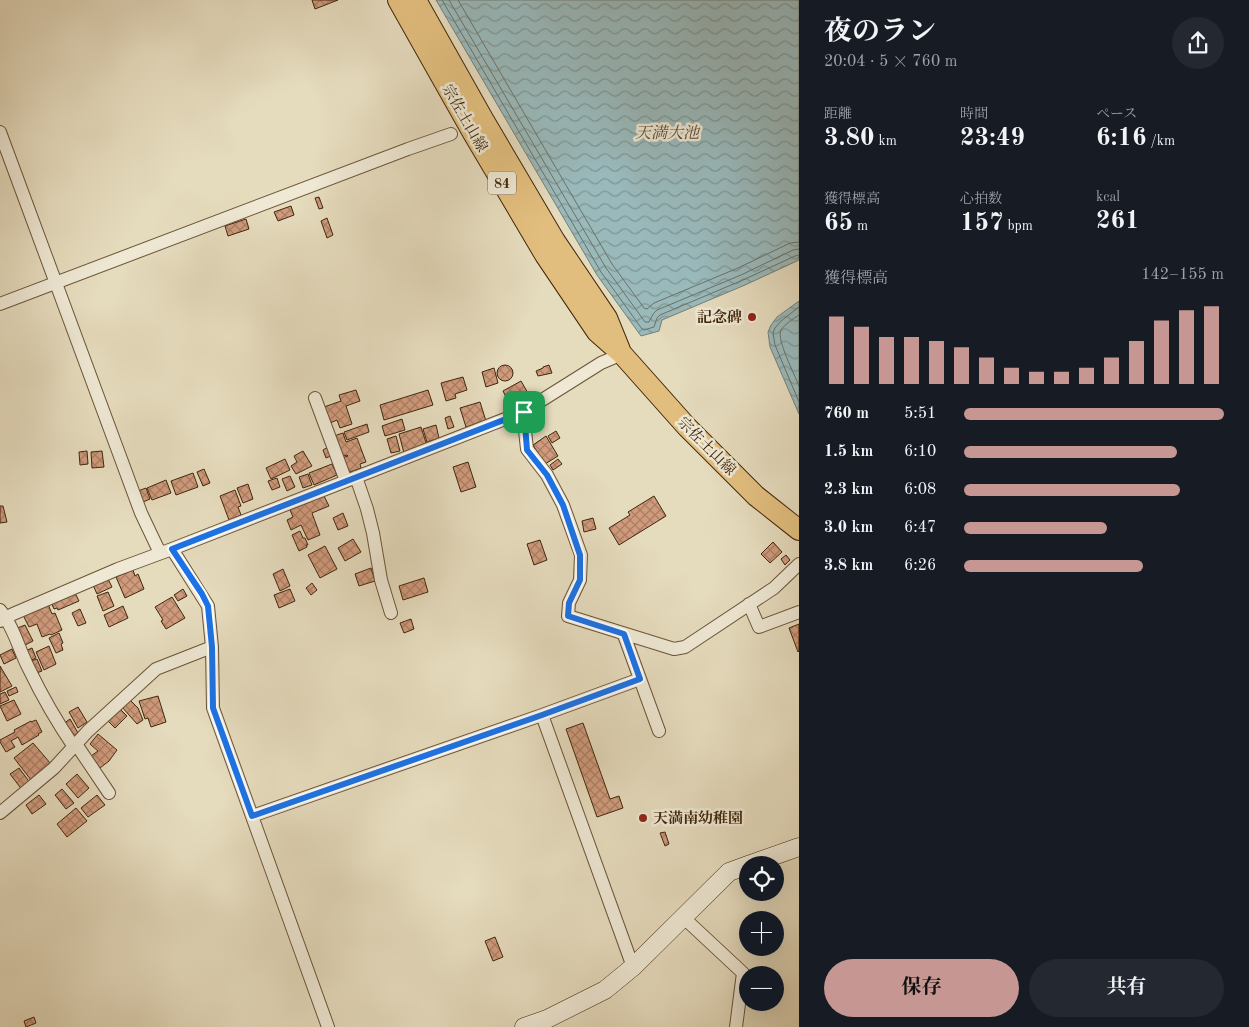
<!DOCTYPE html>
<html lang="ja">
<head>
<meta charset="utf-8">
<style>
	body { margin:0; font-family:"Old Standard TT","Noto Serif JP",serif; background:#242831; color:#f1f3f6; height:100vh; display:flex; flex-direction:column; font-size:19px; white-space:nowrap }
	* { box-sizing:border-box; margin:0 }
	p { font-size:16px; color:#9ea1a6 }
	.icon { flex:none; width:28px; height:28px; fill:none; stroke:currentColor; stroke-width:2; stroke-linecap:round; stroke-linejoin:round }
	.map { position:relative; flex:1; overflow:hidden }
	.panel { display:flex; flex-direction:column; background:#171b24; width:450px }
	.panel>* { flex:none }
	.buttons { position:absolute; left:739px; top:856px; display:grid; gap:10px }
	.buttons a { display:grid; place-items:center; width:45px; height:45px; border-radius:50%; background:#171b24; box-shadow:0 5px 20px #0002; font-size:25px }
	.pin { position:absolute; display:grid; place-items:center; width:42px; height:42px; color:#fff; margin:-21px; border-radius:10px; box-shadow:0 2px 8px #0006 }
	.round { display:grid; place-items:center; flex:none; width:52px; height:52px; border-radius:26px; background:#242831 }
	.head { display:flex; align-items:center; justify-content:space-between; height:85px; padding:0 25px }
	h1 { font-size:28px; font-weight:700; line-height:38px }
	.figures { display:grid; grid-template-columns:repeat(3,1fr); gap:8px; height:85px; padding:5px 25px }
	.figures div { display:grid; align-content:center }
	.figures b { font-size:25px; font-weight:700 }
	.figures small { font-size:14px; font-weight:400 }
	.figures p { font-size:14px }
	.chart { height:140px; padding:10px 25px }
	.chart p { display:flex; justify-content:space-between }
	.chart svg { width:100%; height:90px; margin-top:5px; stroke:#c59692; stroke-width:6 }
	.primary-button { display:flex; gap:10px; margin-top:auto; padding:10px 25px }
	.primary-button a { flex:1; height:58px; border-radius:30px; background:#c59692; color:#111; font-size:20px; font-weight:700; line-height:58px; text-align:center }
	.primary-button a+a { background:#242831; color:#f1f3f6 }
	ul { padding:0 25px; list-style:none; font-size:16px }
	li { display:grid; grid-template-columns:80px 60px 1fr; align-items:center; height:38px }
	li i { height:12px; border-radius:6px; background:#c59692 }
	main { display:flex; flex:1; min-height:0 }
	.map>svg:first-child { display:block }
	.water { fill:url(#water-waves); stroke:#767f75 }
	.lines { fill:none; stroke-linecap:round; stroke-linejoin:round }
	.shore { stroke:#6e7063; stroke-width:1 }
	.building { fill:url(#building-cross-hatch); stroke:#42270b }
	.street-casing { stroke:#6b5438; stroke-width:14 }
	.secondary-casing { stroke:#42270b; stroke-width:19 }
	.primary-casing { stroke:#42270b; stroke-width:22 }
	.street { stroke:#eee8d4; stroke-width:12 }
	.secondary { stroke:#eee8d4; stroke-width:18 }
	.primary { stroke:#e2be7e; stroke-width:20 }
	.route-casing { stroke:#fff; stroke-width:10 }
	.route { stroke:#1a73e8; stroke-width:6 }
	.poi-dot { fill:#8f2418; stroke:#eee8d4; stroke-width:2 }
	.labels { text-anchor:middle; stroke-width:5; stroke-linejoin:round; paint-order:stroke }
	.shield { fill:#eee8d4; stroke:#766147; stroke-width:1 }
	.shield-label { font-size:14px; font-weight:bold; fill:#42270b }
	.street-label { font-size:15px; fill:#42270b; stroke:#eee8d4 }
	.poi-label { font-size:15px; font-weight:bold; fill:#42270b; stroke:#eee8d4; text-anchor:end }
	.water-label { font-size:16px; font-style:italic; fill:#584c37; stroke:#eee8d4 }
</style>
</head>
<body>
<main>
<div class="map">
<svg width="799" height="1027" viewBox="0 0 799 1027">
	<defs>
		<pattern id="water-waves" width="16" height="10" patternUnits="userSpaceOnUse" patternTransform="scale(1.25)"><rect width="16" height="10" fill="#99b9bb"/><path d="M0 5q4-4 8 0t8 0" fill="none" stroke="#7e9696"/></pattern>
		<pattern id="building-cross-hatch" width="8" height="8" patternUnits="userSpaceOnUse" patternTransform="scale(1.25)"><rect width="8" height="8" fill="#d09a7c"/><path d="M0 0l8 8M0 8l8-8" fill="none" stroke="#aa7e64"/></pattern>
	</defs>
	<rect width="100%" height="100%" fill="#e5dbbd"/>
	<filter id="stains"><feTurbulence type="fractalNoise" baseFrequency=".004" numOctaves="4"/><feColorMatrix values="0 0 0 0 .2 0 0 0 0 .09 0 0 0 0 .02 0 0 0 .5 -.17"/></filter>
	<radialGradient id="worn" r=".72"><stop offset=".6" stop-color="#630" stop-opacity="0"/><stop offset="1" stop-color="#630" stop-opacity=".3"/></radialGradient>
	<path class="water" d="M436,0H799V260L745,285L662,320L659,331L641,336L597,275Z
		M799,301V414L770,347L768,332L771,325L777,317Z"/>
	<g class="lines">
		<path class="shore" d="M442,0L601,272L642,329L644,330L654,327L657,318L660,315L743,280L795,256L799,255
			M449,0L606,268L645,322H649L653,314L657,310L741,275L793,250L799,249
			M458,0L612,264L644,308L647,309L654,303L738,268L790,243L799,242
			M799,307L781,321L775,328L773,333L775,345L799,402
			M799,315C793,319 785,324 781,330C776,339 795,375 799,386"/>
	</g>
	<path class="building" d="M312,0H338L315,9Z
		M319,197L323,208L319,209L315,198Z
		M291,206L294,215L278,221L274,212Z
		M327,218L333,235L327,238L321,221Z
		M246,219L249,229L228,236L225,226Z
		M497 373a8 8 0 1 1 16 0a8 8 0 1 1-16 0Z
		M549,365L552,373L538,376L536,371L543,368V367Z
		M494,368L498,383L486,387L482,372Z
		M463,377L467,390L455,394L456,398L446,401L441,383Z
		M521,381L529,395L510,405L503,391Z
		M356,390L360,401L346,406L352,424L340,428L337,420L330,423L324,407L341,401L339,395Z
		M428,390L433,405L384,420L380,405Z
		M480,402L486,421L466,427L460,408Z
		M450,416L454,427L448,429L445,418Z
		M402,419L405,430L385,436L382,426Z
		M367,424L369,432L347,440L344,432Z
		M436,425L439,438L427,442L423,429Z
		M421,427L427,446L404,453L399,434Z
		M556,431L560,438L552,443L548,436Z
		M343,433L346,442L357,438L366,462L360,464L361,468L347,473L342,458L348,456L347,455L341,457L334,436Z
		M396,436L400,451L391,453L387,439Z
		M546,436L558,456L545,464L533,445Z
		M330,446L333,455L326,458L323,450Z
		M87,451L88,464L80,465L79,452Z
		M102,451L104,467L92,468L91,452Z
		M303,451L312,466L296,474L291,466L297,462L294,456Z
		M285,459L290,470L271,479L266,468Z
		M558,459L562,464L553,470L550,465Z
		M468,462L476,487L461,492L453,467Z
		M332,464L337,475L314,485L309,473Z
		M204,469L210,483L203,486L197,472Z
		M193,473L198,487L176,495L171,481Z
		M308,474L312,485L303,488L299,477Z
		M290,476L295,487L287,491L282,479Z
		M277,478L280,487L272,490L268,481Z
		M166,480L171,493L152,500L147,488Z
		M248,484L253,499L243,503L237,488Z
		M146,488L150,499L143,502L138,491Z
		M235,490L241,506L238,507L241,515L229,520L220,496Z
		M324,496L329,506L312,513L320,535L308,540L301,525L291,530L287,520L293,517L290,510Z
		M654,496L666,516L619,545L609,528L630,515L628,512Z
		M0,506H3L7,522L0,523Z
		M343,513L348,526L338,530L333,518Z
		M593,518L596,529L584,532L582,521Z
		M300,531L303,538H305L308,545H306L307,547L299,551L292,535Z
		M353,539L361,552L345,561L338,548Z
		M540,540L547,560L534,565L527,544Z
		M773,542L782,552L770,563L761,554Z
		M325,546L337,569L320,578L308,555Z
		M786,555L790,560L785,565L781,559Z
		M371,568L375,581L359,586L355,574Z
		M283,569L290,586L280,591L273,574Z
		M133,570L135,576L138,574L144,589L125,598L116,577Z
		M424,578L428,592L403,600L399,586Z
		M108,579L112,587L97,594L93,585Z
		M312,583L317,590L311,595L306,588Z
		M183,589L187,596L178,601L174,595Z
		M290,589L295,601L279,608L274,595Z
		M74,591L79,601L58,610L57,608L54,609L51,602Z
		M108,592L114,606L103,611L97,596Z
		M172,597L185,618L166,629L161,621L163,620L155,607Z
		M48,604L52,614L55,613L62,630L51,635L50,634L42,637L37,624L29,627L23,615Z
		M123,606L128,618L109,627L104,615Z
		M80,609L86,623L78,626L72,613Z
		M411,619L414,629L404,633L400,623Z
		M799,624V651L798,652L789,628Z
		M25,625L33,641L23,646L15,629Z
		M59,633L63,643L61,644L63,650L56,653L49,638Z
		M49,646L56,664L44,670L36,652Z
		M32,648L36,658L29,661L25,651Z
		M12,649L16,658L4,664L0,655Z
		M37,659L42,671L34,674L29,662Z
		M0,666L12,686L0,692Z
		M16,687L18,692L9,696L7,691Z
		M5,692L9,700L0,704V694Z
		M158,696L166,722L151,727L148,718L145,719L139,701Z
		M14,700L21,714L7,721L0,706Z
		M130,700L138,708L143,720L137,724L122,707Z
		M78,707L87,722L78,728L69,712Z
		M119,708L127,716L115,728L107,720Z
		M70,719L78,733L72,737L63,724Z
		M36,720L42,732L38,734L39,735L22,745L18,737L11,741L15,747L6,752L0,742V740L15,732L14,730L31,721V722Z
		M583,723L610,799L619,796L623,808L597,817L566,729Z
		M98,734L117,750L109,761L100,768L91,756L98,751L90,744Z
		M33,743L51,764L31,780L14,758Z
		M19,768L31,784L23,791L10,774Z
		M77,774L89,788L78,798L66,784Z
		M62,789L74,803L66,809L55,795Z
		M39,795L46,804L32,814L26,805Z
		M97,795L105,805L88,817L81,808Z
		M76,808L87,821L67,837L57,824Z
		M665,832L669,844L665,846L660,833Z
		M495,937L503,957L493,961L485,941Z
		M34,1017L36,1023L26,1027L24,1021Z"/>
	<g class="lines">
		<g class="street-casing">
			<path id="street" d="M0,132L141,513L160,553
				M0,304L408,149L451,134
				M315,398L346,481
				M523,412L527,449L547,475L563,505L581,555L580,580L569,603L568,616L674,649L685,647L774,588L799,564
				M356,477L367,509L373,533L381,580L391,613
				M172,549L208,606L212,647L213,708L328,1027
				M749,604L759,627L799,612
				M0,610C14,627 19,650 29,669C42,696 57,722 74,747
				M0,621L13,614L118,569L172,549L523,412L601,363L622,354
				M624,635L659,731
				M542,715L633,967
				M76,744L109,793
				M0,813L54,768L88,731L156,669L212,647
				M252,816L542,715L640,679
				M684,918L743,973L736,1027"/>
		</g>
		<g class="secondary-casing">
			<path id="secondary" d="M748,865L799,847
				M524,1027L547,1019L605,990L633,967L729,872L748,865"/>
		</g>
		<g class="primary-casing">
			<path id="primary" d="M398,0L473,133L545,255L597,332L622,354L687,427L756,496L799,530
				M416,0L483,119L555,241L607,318L620,350"/>
		</g>
		<use href="#street" class="street"/>
		<use href="#secondary" class="secondary"/>
		<use href="#primary" class="primary"/>
	</g>
	<g class="lines">
		<g class="route-casing">
			<path id="route" d="M524,412L527,450L547,475L563,505L580,555V580L569,603L568,616L624,634L640,679L542,715L252,816L213,708L212,647L208,606L202,594L172,549Z"/>
		</g>
		<use href="#route" class="route"/>
	</g>
	<g class="poi-dot">
		<circle cx="752" cy="317" r="5"/>
		<circle cx="643" cy="818" r="5"/>
	</g>
	<g class="labels">
		<rect class="shield" x="488" y="171.5" width="28" height="23" rx="4"/>
		<g class="shield-label">
			<text x="502" y="188">84</text>
		</g>
		<g class="street-label">
			<text transform="translate(465 118) rotate(60)" y="5">宗佐土山線</text>
			<text transform="translate(707 446) rotate(45)" y="5">宗佐土山線</text>
		</g>
		<g class="poi-label">
			<text x="742" y="322">記念碑</text>
			<text x="653" y="823" text-anchor="start">天満南幼稚園</text>
		</g>
		<g class="water-label">
			<text x="667" y="138">天満大池</text>
		</g>
	</g>
	<rect width="100%" height="100%" filter="url(#stains)"/>
	<rect width="100%" height="100%" fill="url(#worn)"/>
</svg>
<div class="buttons">
<a><svg class="icon" aria-label="locate" viewBox="0 0 24 24"><circle cx="12" cy="12" r="6"/><path d="M12 2v4M12 18v4M2 12h4M18 12h4"/></svg></a>
<a>+</a>
<a>−</a>
</div>
<div class="pin" style="left:524px;top:412px;background:#1e9e55"><svg class="icon" aria-label="arrive" viewBox="0 0 24 24"><path d="M6 21V4h12l-3 4 3 4H6"/></svg></div>
</div>
<section class="panel">
<div class="head"><div><h1>夜のラン</h1><p>20:04 · 5 × 760 m</p></div><a class="round"><svg class="icon" aria-label="share" viewBox="0 0 24 24"><path d="M12 15V3M7 8l5-5 5 5M5 13v7h14v-7"/></svg></a></div>
<div class="figures">
<div><p>距離</p><b>3.80<small> km</small></b></div>
<div><p>時間</p><b>23:49</b></div>
<div><p>ペース</p><b>6:16<small> /km</small></b></div>
</div>
<div class="figures">
<div><p>獲得標高</p><b>65<small> m</small></b></div>
<div><p>心拍数</p><b>157<small> bpm</small></b></div>
<div><p>kcal</p><b>261</b></div>
</div>
<div class="chart"><p><span>獲得標高</span>142–155 m</p>
<svg viewBox="0 0 160 44" preserveAspectRatio="none"><path d="M5 44V11M15 44V16M25 44V21M35 44V21M45 44V23M55 44V26M65 44V31M75 44V36M85 44V38M95 44V38M105 44V36M115 44V31M125 44V23M135 44V13M145 44V8M155 44V6"/></svg>
</div>
<ul>
<li><b>760 m</b>5:51<i style="width:100%"></i></li>
<li><b>1.5 km</b>6:10<i style="width:82%"></i></li>
<li><b>2.3 km</b>6:08<i style="width:83%"></i></li>
<li><b>3.0 km</b>6:47<i style="width:55%"></i></li>
<li><b>3.8 km</b>6:26<i style="width:69%"></i></li>
</ul>
<div class="primary-button"><a>保存</a><a>共有</a></div>
</section>
</main>
</body>
</html>
